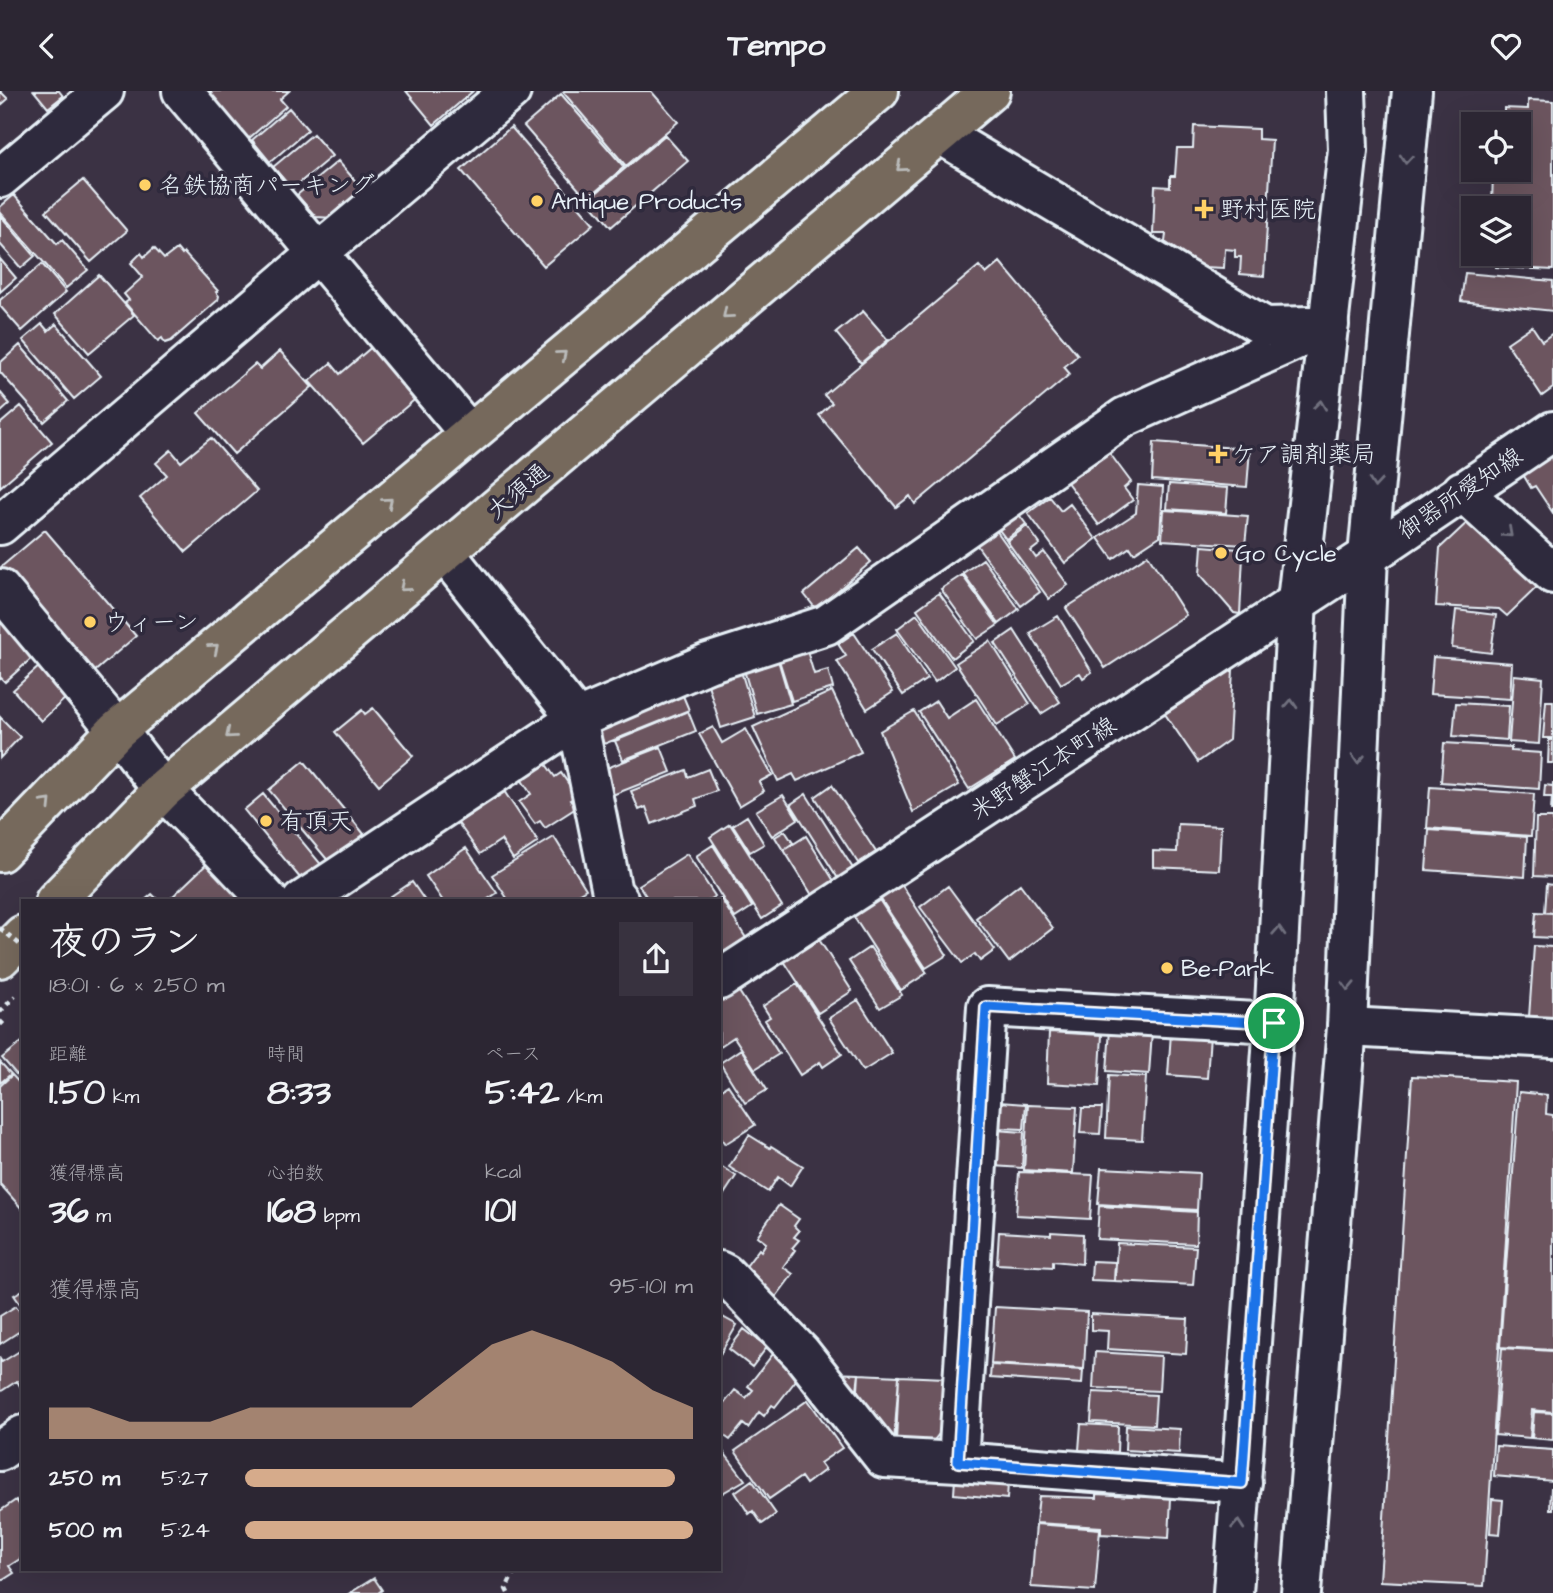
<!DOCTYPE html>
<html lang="ja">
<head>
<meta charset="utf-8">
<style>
	body { margin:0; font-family:"Architects Daughter","Klee One",sans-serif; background:#38323f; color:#f1f3f6; height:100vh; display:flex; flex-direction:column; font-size:26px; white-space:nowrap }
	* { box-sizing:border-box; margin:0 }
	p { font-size:23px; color:#a6a5ac }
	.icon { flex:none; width:38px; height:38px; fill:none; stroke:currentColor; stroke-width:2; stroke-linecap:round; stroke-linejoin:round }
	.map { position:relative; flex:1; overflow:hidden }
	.side { position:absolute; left:21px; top:808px; width:700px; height:672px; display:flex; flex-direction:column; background:#2c2633; border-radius:0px; box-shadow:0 7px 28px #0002,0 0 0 2px #48434e }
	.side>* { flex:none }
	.controls { position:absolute; left:1461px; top:21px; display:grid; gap:14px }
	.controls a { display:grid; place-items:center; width:70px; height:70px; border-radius:0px; background:#2c2633; box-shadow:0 7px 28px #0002,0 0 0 2px #48434e; font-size:35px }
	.pin { position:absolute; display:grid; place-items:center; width:60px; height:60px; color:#fff; margin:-30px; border:4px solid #fff; border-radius:50%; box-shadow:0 2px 7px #0007 }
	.round { display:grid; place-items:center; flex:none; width:74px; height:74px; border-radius:0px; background:#38323f }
	.head { display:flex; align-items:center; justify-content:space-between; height:119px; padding:0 28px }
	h1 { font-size:38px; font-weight:700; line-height:52px }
	.metrics { display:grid; grid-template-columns:repeat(3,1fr); gap:10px; height:119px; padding:7px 28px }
	.metrics div { display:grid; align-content:center }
	.metrics b { font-size:35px; font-weight:700 }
	.metrics small { font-size:19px; font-weight:400 }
	.metrics p { font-size:19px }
	.chart { height:196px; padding:14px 28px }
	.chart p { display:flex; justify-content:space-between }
	.chart svg { width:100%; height:126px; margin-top:7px; fill:#d6ab8b; opacity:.7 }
	ul { padding:0 28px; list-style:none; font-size:23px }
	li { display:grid; grid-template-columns:112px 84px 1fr; align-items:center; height:52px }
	li i { height:18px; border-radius:9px; background:#d6ab8b }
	header { display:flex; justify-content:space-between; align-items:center; height:91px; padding:0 28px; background:#2c2633; font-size:32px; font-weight:700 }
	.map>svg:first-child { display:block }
	.building { fill:#6c545f; stroke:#e8f1f8; stroke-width:2 }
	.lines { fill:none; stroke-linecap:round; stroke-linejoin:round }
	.street-casing { stroke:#e8f1f8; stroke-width:44 }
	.secondary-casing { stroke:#e8f1f8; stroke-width:44 }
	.primary-casing { stroke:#e8f1f8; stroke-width:44 }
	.path { stroke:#e8f1f8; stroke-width:4.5; stroke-dasharray:5 5; stroke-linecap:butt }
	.street { stroke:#2f2a3d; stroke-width:38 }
	.secondary { stroke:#2f2a3d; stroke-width:38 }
	.primary { stroke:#76695c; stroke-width:38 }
	.path-bridge { stroke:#e8f1f8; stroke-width:4.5; stroke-dasharray:5 5; stroke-linecap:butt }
	.oneway { stroke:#70707e }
	.oneway2 { stroke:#babbba }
	.route-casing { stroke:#fff; stroke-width:14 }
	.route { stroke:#1a73e8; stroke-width:9 }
	.poi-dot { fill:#ffd166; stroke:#2f2a3d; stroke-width:2.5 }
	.labels { text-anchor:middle; stroke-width:7; stroke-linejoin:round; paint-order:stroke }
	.poi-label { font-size:24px; fill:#e8f1f8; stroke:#2f2a3d; text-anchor:start }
	.street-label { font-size:24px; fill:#e8f1f8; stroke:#2f2a3d }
</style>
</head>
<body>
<header><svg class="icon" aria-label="back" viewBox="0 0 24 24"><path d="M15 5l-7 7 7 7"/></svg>Tempo<svg class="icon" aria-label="heart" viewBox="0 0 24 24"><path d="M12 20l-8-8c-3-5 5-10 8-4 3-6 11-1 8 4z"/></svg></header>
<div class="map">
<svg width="1553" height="1502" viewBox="0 0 1553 1502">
	<rect width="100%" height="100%" fill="#3b3244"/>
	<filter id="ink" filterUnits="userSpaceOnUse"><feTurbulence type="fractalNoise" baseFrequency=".0143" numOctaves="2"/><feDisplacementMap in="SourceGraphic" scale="14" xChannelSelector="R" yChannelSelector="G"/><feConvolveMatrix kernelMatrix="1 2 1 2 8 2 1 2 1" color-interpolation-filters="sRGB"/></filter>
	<g filter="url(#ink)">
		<path class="building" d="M0,0L8,8L0,15Z
			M34,0H59L63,5L48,17Z
			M206,0H289L280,8L286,15L247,49Z
			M406,0H473L434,34Z
			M564,0H651L678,31L626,75L563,1Z
			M561,3L624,76L587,108L524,35Z
			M1528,9L1553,10V179L1496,176V171H1489L1490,163H1519V117H1492L1493,79H1519V33H1496V24L1504,25V17L1528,18Z
			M289,17L308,39L270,71L252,49Z
			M1194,35L1258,38V48L1272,49L1264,185L1240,183L1241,166H1235V159L1225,158L1224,177L1203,176L1165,151L1166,143H1153L1155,95L1170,96V85H1175L1177,57H1193Z
			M511,36L594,133L544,175L461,79Z
			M313,43L332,65L292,98L273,76Z
			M665,44L688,70L611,136L588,109Z
			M338,70L365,101L334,127L316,126L297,104Z
			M83,89L127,140L91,171L46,120Z
			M14,104L57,153L62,149L88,179L66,197L0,121V116Z
			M0,124L35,165L21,177L0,153Z
			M154,157L164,168L177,158L182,164L184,162L218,200L216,201L219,205L218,209L171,250L165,252L162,247L158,250L125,212L129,209L124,203L143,186L131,172L141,162L144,166Z
			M0,168L16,187L0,201Z
			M1000,171L1078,264L1064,276L1070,283L915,413L910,405L896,416L819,324L832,312L824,304L979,175L986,183Z
			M42,173L66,201L22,240L0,215V209Z
			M1465,182L1553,190V220L1461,210Z
			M99,184L134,224L89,262L55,223Z
			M863,220L888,249L861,272L836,242Z
			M42,233L48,240L56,233L101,285L74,308L23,249Z
			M1532,235L1542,250L1553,242V297L1542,305L1507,252Z
			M20,254L68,310L44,331L0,281V272Z
			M374,254L419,305L363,352L309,290L331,272L340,283Z
			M280,260L312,296L234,363L198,322L255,273L260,278Z
			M0,301L10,313L0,322Z
			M21,315L52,351L0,396V333Z
			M211,347L257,400L186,461L140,407L167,384L156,372L171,359L181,371Z
			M1154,351L1250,358L1247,396L1152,389Z
			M1553,359V422L1535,395L1531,397L1521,380Z
			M1108,360L1131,391L1124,397L1133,409L1099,434L1066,390Z
			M1169,393L1228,397L1226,422L1167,418Z
			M1138,394L1163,396L1160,445L1134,462L1130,456L1113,468L1098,447L1136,422Z
			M1050,406L1061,420L1070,413L1096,448L1065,472L1028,422Z
			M1014,417L1026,433L1006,448L994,432Z
			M1164,419L1248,425L1245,454L1162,449Z
			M1471,428L1537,496L1507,525L1499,518L1436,515L1440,457Z
			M1027,435L1040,453L1031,460L1036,467L1044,461L1068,494L1049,508L1007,450Z
			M45,439L136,545L93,582L1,476Z
			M996,439L1040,501L1021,515L976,453Z
			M1202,455L1239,458L1238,464L1243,465L1240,523L1234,522L1200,483Z
			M859,457L871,471L816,518L804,503Z
			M1148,464L1186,524L1105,577L1066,517Z
			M983,468L1019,518L999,533L963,482Z
			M962,484L998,534L977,548L941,498Z
			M939,502L974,550L952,567L917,518Z
			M1456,519L1496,524L1491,562L1452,557Z
			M917,523L955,576L935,591L897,538Z
			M1058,525L1092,581L1083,587L1080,582L1061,593L1030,542Z
			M1,531L33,566L5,591L1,587L0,588V532Z
			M1014,539L1060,611L1041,623L995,552Z
			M854,542L893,601L867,618L837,570L846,565L838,553Z
			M897,542L927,588L903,604L872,558Z
			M990,550L1030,613L997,634L956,572Z
			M807,560L814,583L828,579L833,597L792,610L779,569Z
			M1433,566L1512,572L1510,608L1430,603Z
			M778,569L791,613L757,623L744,579Z
			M41,574L68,605L41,630L13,599Z
			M1233,579L1229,649L1198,671L1165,623Z
			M741,580L755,626L721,637L707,590Z
			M1514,584L1543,587L1539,653L1509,651Z
			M681,600L689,619L604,653L597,635Z
			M832,600L861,661L797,690L793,683L778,690L753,636Z
			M976,608L1015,669L969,698L919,621L936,610L947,627Z
			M1546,610H1553V647H1543Z
			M1456,612L1509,615L1507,649L1453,645Z
			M373,617L413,665L379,694L335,641L362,619L365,623Z
			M688,620L696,640L623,669L615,650Z
			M914,620L959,694L913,721L880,640Z
			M0,626L20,646L0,667Z
			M713,636L722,652L746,638L772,684L759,691L764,700L739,715L699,643Z
			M1549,649H1553V672H1548Z
			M1444,652L1511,656V660L1541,662L1539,698L1441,691Z
			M661,656L671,681L610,705L599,680Z
			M304,670L364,743L330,772L269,699Z
			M545,672L555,686L561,682L577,705L570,709L576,717L545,737L540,730L535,733L519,711L531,703L521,688Z
			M708,678L717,700L695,708L697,715L652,733L646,716L639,719L631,700L686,679L688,686Z
			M1553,691V720H1551L1552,706H1544L1545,694L1553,695Z
			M832,694L876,761L858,772L815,706Z
			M1430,696L1534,703L1531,745L1427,737Z
			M504,700L538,751L513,768L501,749L480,763L458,732Z
			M263,703L324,777L305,793L244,719Z
			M806,703L854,779L839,789L791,713Z
			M783,704L798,728L772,745L756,720Z
			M747,725L764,753L750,761L733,734Z
			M1536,727H1553V786L1534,785Z
			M730,733L782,815L762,828L710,746Z
			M1178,733L1221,735L1219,779L1153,776V760L1177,761Z
			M1429,739L1527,746L1525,786L1426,779Z
			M785,740L793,752L783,759L775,746Z
			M806,745L834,790L812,804L784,759Z
			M554,746L586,798L566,810H509L492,784Z
			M713,754L752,816L735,827L696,765Z
			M466,757L497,802L485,810H443L426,785Z
			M687,763L715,805L707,810H649L639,794Z
			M211,769L250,810H176L172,806Z
			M412,791L425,810H384Z
			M901,793L947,864L926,877L880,807Z
			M1020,793L1053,837L1009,871L976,827Z
			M1547,793L1553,794V822L1545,821Z
			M948,795L995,859L980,870L975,863L962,872L920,816Z
			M152,803L159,810H144Z
			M878,807L927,882L901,899L852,823Z
			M721,808L746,847L719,864V810H717Z
			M1536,821L1553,822V847L1534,846Z
			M818,847L852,900L818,922L784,870Z
			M1534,855L1553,856V927L1529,926Z
			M870,856L902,904L880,917L849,870Z
			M797,893L842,963L823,976L820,971L800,984L765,929L770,926L763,915Z
			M738,899L779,963L755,978L734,946L719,956V911Z
			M858,909L892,962L863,980L829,927Z
			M1110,938L1152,941L1149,983L1107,980Z
			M1049,941L1102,944L1099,995L1047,992Z
			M1171,942L1210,944L1207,987L1168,984Z
			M23,950V991L2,967Z
			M741,958L767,999L745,1012L720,972Z
			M0,971L11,983L0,992Z
			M12,984L23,996V1119L0,1093V995Z
			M1109,984L1146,986L1142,1049L1106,1047Z
			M1412,985L1516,991L1484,1495L1380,1490Z
			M728,994L755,1034L725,1053L719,1044V1000Z
			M1519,1001L1547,1004L1546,1023L1553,1024V1259L1500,1256Z
			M999,1011L1026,1013L1024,1038L998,1037Z
			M1028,1014L1077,1016L1073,1082L1024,1079Z
			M1082,1017H1102L1100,1043L1080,1042Z
			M995,1039L1024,1041L1022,1077L993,1075Z
			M749,1044L770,1057L771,1055L803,1075L790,1095L778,1086L768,1101L729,1076Z
			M719,1074L736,1085L719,1111Z
			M1101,1077L1199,1082L1197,1119L1098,1113Z
			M1019,1081L1093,1084L1090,1128L1016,1124Z
			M779,1114L799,1128L794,1135L799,1140L794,1146L799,1149L792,1157L795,1159L783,1176L793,1183L776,1206L741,1182L759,1158L761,1160L766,1152L757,1145Z
			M1099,1115L1197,1121L1196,1153L1097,1148Z
			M999,1141L1051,1144V1141L1083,1143L1082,1173L1053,1170V1176L997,1173Z
			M1117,1152L1196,1156L1193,1194L1115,1190Z
			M1092,1170L1115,1171L1114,1190L1091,1189Z
			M23,1199V1217L14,1204Z
			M16,1215L23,1225V1238L0,1253V1225Z
			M995,1216L1087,1221L1084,1278L991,1273Z
			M1091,1223L1188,1228L1186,1263L1107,1258L1108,1240L1091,1239Z
			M719,1224L737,1234L719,1265Z
			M744,1238L767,1256L752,1276L729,1258Z
			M1502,1257L1553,1260V1321L1532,1319L1530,1347L1495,1344Z
			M23,1258V1300L17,1290L0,1301V1268L2,1271Z
			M1095,1261L1161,1265L1159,1300L1093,1297Z
			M773,1263L800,1284L775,1316L772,1314L764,1325L759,1321L748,1337L743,1333L730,1349L719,1341V1319L735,1299L746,1307L753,1299L748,1295Z
			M991,1274L1083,1279L1082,1293L990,1287Z
			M829,1282L859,1283L855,1314Z
			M859,1283L899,1285L894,1351L857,1316Z
			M899,1285L945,1287L942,1339L931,1353L896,1352Z
			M1093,1301L1156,1304L1154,1334L1091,1331Z
			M808,1309L842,1357L820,1372L825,1379L806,1393L801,1386L769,1408L735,1360Z
			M1534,1321L1553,1322V1349L1532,1347Z
			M1081,1333L1118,1335L1117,1361L1079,1359Z
			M1126,1335L1180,1338L1179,1362L1125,1359Z
			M719,1355L745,1389L719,1404Z
			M1496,1355L1553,1359V1390L1494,1385Z
			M955,1388L1008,1392L1007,1408L954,1403Z
			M752,1389L776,1423L762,1433L753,1420L749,1423L735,1401Z
			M1551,1397H1553V1418H1550Z
			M1097,1403L1171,1407L1169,1447L1101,1443V1436L1036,1432L1039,1405L1097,1407Z
			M1492,1408L1503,1409L1500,1443L1490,1442Z
			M16,1409L23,1419V1466L9,1475L14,1482L0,1491V1420Z
			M1036,1433L1100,1438L1095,1500L1031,1496Z
			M374,1487L382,1499L378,1502H350Z"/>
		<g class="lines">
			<g class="street-casing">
				<path id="street" d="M182,0L469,342
					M940,43L1265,236L1313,235
					M0,87L104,0
					M1462,400L1553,483
					M0,434L318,162L511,0
					M445,462L577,628L612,801L619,810
					M0,498L117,639L163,699L198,735L269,810
					M302,810L577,628L708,572L826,534L1125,326L1329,234
					M719,889L1368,465L1553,340
					M1347,936L1553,947
					M719,1180L725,1183L801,1262L884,1367L958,1371L1242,1392
					M0,1360L23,1344
					M958,1371L987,916L1274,932"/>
			</g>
			<g class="secondary-casing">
				<path id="secondary" d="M1233,1502L1274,932L1297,510L1348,59L1346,0
					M1301,1502L1347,936L1368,465L1412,0"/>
			</g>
			<g class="primary-casing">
				<path id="primary" d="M0,761L117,639L879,0
					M55,810L163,699L990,0
					M0,867L23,844"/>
			</g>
			<path class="path" d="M0,921L15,905
				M0,930L5,935
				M508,1502L506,1498L515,1479"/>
			<use href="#street" class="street"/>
			<use href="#secondary" class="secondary"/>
			<use href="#primary" class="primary"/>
			<path class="path-bridge" d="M0,837L23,856"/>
		</g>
		<defs><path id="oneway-chevron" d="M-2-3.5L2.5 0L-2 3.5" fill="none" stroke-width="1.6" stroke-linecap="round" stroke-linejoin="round" transform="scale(1.75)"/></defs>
		<g class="oneway">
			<use href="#oneway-chevron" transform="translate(1406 68) rotate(95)"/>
			<use href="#oneway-chevron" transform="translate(1320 314) rotate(-83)"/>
			<use href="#oneway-chevron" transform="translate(1375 392) rotate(95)"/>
			<use href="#oneway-chevron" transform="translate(1508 442) rotate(42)"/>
			<use href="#oneway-chevron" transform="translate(1291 613) rotate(-87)"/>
			<use href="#oneway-chevron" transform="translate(1358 668) rotate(93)"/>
			<use href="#oneway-chevron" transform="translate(1279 840) rotate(-87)"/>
			<use href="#oneway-chevron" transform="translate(1348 895) rotate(92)"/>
			<use href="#oneway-chevron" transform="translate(1238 1434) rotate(-85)"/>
		</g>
		<g class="oneway2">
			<use href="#oneway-chevron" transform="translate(901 76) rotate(140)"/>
			<use href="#oneway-chevron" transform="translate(727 223) rotate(140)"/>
			<use href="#oneway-chevron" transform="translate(562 264) rotate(-40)"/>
			<use href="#oneway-chevron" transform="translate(388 411) rotate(-40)"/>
			<use href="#oneway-chevron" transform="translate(404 496) rotate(140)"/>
			<use href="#oneway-chevron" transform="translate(214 557) rotate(-40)"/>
			<use href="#oneway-chevron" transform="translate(230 643) rotate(140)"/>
			<use href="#oneway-chevron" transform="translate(47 712) rotate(-46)"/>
		</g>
	</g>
	<g class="lines" filter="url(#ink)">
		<g class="route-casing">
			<path id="route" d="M986,916L1274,932L1242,1392L958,1371Z"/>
		</g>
		<use href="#route" class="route"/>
	</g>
	<g class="poi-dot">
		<circle cx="145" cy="94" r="7"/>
		<circle cx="537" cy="110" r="7"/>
		<path d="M1200.5 107.5h7v7h7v7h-7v7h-7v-7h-7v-7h7z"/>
		<path d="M1214.5 352.5h7v7h7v7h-7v7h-7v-7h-7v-7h7z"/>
		<circle cx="1221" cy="462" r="7"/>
		<circle cx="90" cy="531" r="7"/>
		<circle cx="266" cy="730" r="7"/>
		<circle cx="1167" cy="877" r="7"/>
	</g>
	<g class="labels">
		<g class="poi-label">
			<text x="159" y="102">名鉄協商パーキング</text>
			<text x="551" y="118">Antique Products</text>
			<text x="1220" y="126">野村医院</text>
			<text x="1232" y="371">ケア調剤薬局</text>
			<text x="1235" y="470">Go Cycle</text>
			<text x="104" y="539">ウィーン</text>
			<text x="280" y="738">有頂天</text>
			<text x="1181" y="885">Be-Park</text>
		</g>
		<g class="street-label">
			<text transform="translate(518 400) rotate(-40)" y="8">大須通</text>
			<text transform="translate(1460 402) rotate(-34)" y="8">御器所愛知線</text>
			<text transform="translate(1043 677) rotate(-33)" y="8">米野蟹江本町線</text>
		</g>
	</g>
</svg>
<div class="controls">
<a><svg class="icon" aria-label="locate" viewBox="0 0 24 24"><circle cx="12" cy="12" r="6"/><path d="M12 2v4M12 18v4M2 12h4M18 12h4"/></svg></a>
<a><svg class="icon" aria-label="layers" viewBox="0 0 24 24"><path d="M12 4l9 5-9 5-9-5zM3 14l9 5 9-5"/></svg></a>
</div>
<div class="pin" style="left:1274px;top:932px;background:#1e9e55"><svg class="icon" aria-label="arrive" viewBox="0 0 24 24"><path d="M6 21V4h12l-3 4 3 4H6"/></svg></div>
<section class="side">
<div class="head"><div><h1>夜のラン</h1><p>18:01 · 6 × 250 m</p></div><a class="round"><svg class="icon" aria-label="share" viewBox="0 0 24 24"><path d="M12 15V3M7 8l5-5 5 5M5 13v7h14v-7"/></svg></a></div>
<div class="metrics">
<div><p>距離</p><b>1.50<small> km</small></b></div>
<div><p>時間</p><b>8:33</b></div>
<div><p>ペース</p><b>5:42<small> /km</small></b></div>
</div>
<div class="metrics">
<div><p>獲得標高</p><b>36<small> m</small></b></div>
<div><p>心拍数</p><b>168<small> bpm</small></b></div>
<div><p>kcal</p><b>101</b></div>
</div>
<div class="chart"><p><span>獲得標高</span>95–101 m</p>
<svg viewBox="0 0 160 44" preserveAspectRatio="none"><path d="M0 44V33L10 33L20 38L30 38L40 38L50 33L60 33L70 33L80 33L90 33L100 22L110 11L120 6L130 11L140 17L150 27L160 33V44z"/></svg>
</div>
<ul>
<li><b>250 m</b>5:27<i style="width:96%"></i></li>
<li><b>500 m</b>5:24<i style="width:100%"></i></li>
</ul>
</section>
</div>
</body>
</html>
